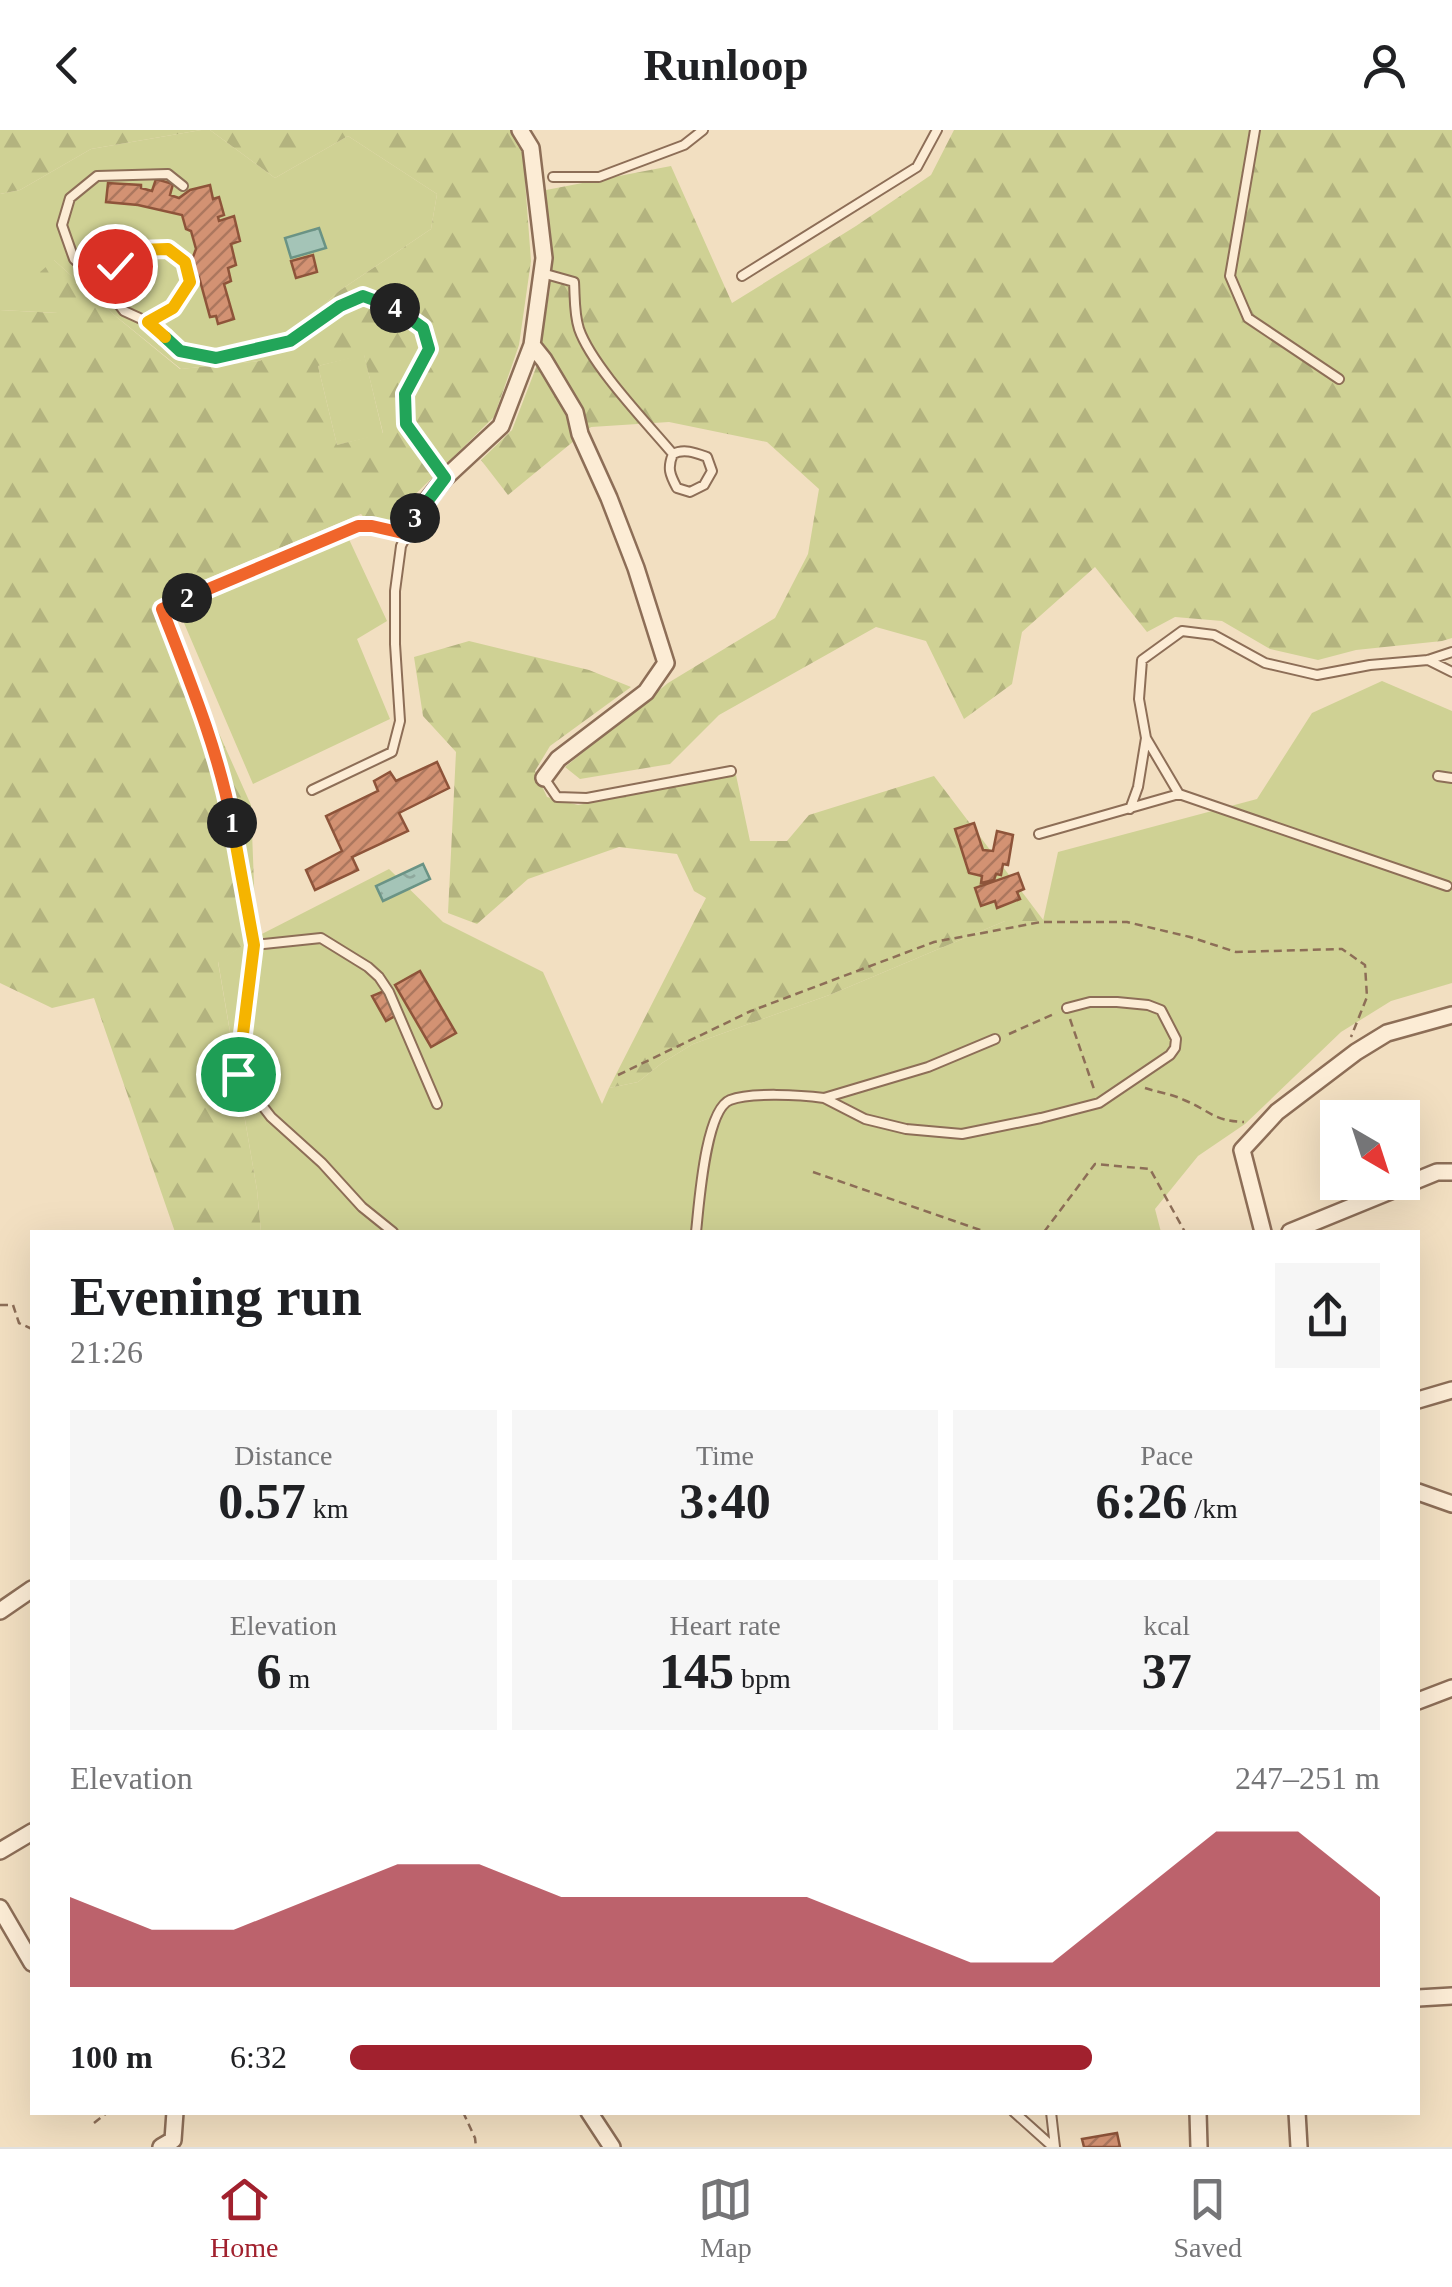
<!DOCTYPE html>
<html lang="en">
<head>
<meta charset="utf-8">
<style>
	body { margin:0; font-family:"Times New Roman",serif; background:#f6f6f6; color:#202124; height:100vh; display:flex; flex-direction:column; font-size:38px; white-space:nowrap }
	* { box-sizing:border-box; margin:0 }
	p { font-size:32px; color:#757577 }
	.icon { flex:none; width:55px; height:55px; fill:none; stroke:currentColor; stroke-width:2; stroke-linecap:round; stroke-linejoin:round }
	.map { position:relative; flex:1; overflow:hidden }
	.sheet { position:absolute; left:30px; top:1100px; width:1390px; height:885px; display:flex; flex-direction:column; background:#fff; border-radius:0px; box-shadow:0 10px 40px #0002 }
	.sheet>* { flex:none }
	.needle { width:65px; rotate:141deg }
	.fabs { position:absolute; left:1320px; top:970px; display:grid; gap:20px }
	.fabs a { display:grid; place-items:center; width:100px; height:100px; border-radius:0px; background:#fff; box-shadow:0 10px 40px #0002; font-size:50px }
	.pin { position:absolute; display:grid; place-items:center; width:85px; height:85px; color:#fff; margin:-42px; border:5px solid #fff; border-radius:50%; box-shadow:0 2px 10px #0007 }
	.km { position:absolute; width:50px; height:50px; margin:-25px; border-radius:50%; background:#222; color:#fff; font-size:28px; line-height:50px; text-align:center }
	.round { display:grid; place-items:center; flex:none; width:105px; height:105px; border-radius:0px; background:#f6f6f6 }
	.summary { display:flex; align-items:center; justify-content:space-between; height:170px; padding:0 40px }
	h1 { font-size:55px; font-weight:700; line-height:75px }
	.figures { display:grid; grid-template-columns:repeat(3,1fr); gap:15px; height:170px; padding:10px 40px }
	.figures div { display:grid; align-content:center; border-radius:0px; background:#f6f6f6; text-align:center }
	.figures b { font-size:50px; font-weight:700 }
	.figures small { font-size:28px; font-weight:400 }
	.figures p { font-size:28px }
	.chart { height:280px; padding:20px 40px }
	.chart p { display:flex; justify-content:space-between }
	.chart svg { width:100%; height:180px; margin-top:10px; fill:#a1212e; opacity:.7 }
	ul { padding:0 40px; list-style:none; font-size:32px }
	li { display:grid; grid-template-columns:160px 120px 1fr; align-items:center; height:75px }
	li i { height:25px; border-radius:12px; background:#a1212e }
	header { display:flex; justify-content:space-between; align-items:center; height:130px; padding:0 40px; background:#fff; font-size:45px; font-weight:700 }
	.tab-bar { display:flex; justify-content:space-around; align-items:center; height:140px; border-top:2px solid #e0e0e0; background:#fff; font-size:28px; color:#757577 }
	.tab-bar a { display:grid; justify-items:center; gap:5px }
	.tab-bar .on { color:#a1212e }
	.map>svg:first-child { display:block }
	.green { fill:#cfd194 }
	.forest { fill:url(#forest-firs); fill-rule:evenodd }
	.water { fill:url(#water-ripples); stroke:#6a9385; stroke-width:2.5 }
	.building { fill:url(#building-hatch); stroke:#8e543a; stroke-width:2.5 }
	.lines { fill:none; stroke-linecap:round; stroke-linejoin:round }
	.service-casing { stroke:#8d6e57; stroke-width:12 }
	.minor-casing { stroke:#8d6e57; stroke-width:20 }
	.path { stroke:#8d6e57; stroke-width:2.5; stroke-dasharray:8 5; stroke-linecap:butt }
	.service { stroke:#fcecd5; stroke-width:8 }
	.minor { stroke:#fcecd5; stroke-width:15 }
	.split-1-casing { stroke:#fff; stroke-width:20 }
	.split-2-casing { stroke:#fff; stroke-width:20 }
	.split-3-casing { stroke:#fff; stroke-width:20 }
	.split-4-casing { stroke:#fff; stroke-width:20 }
	.split-5-casing { stroke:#fff; stroke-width:20 }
	.split-6-casing { stroke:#fff; stroke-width:20 }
	.split-1 { stroke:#f5b400; stroke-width:12 }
	.split-2 { stroke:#f0652b; stroke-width:12 }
	.split-3 { stroke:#f0652b; stroke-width:12 }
	.split-4 { stroke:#22a559; stroke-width:12 }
	.split-5 { stroke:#22a559; stroke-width:12 }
	.split-6 { stroke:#f5b400; stroke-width:12 }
</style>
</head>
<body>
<header><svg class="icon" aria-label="back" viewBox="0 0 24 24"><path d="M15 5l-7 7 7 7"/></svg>Runloop<svg class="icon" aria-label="person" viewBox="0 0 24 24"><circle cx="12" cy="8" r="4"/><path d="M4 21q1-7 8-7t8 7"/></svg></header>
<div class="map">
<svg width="1452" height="2017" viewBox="0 0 1452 2017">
	<defs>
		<pattern id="forest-firs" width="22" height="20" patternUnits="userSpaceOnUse" patternTransform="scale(2.5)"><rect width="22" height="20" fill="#cfd194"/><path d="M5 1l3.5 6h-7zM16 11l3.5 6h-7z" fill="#b3b37f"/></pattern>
		<pattern id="water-ripples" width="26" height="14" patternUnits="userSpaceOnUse" patternTransform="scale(2.5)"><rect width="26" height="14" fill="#a4c4b7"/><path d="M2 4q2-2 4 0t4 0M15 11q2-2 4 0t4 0" fill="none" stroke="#8ea89d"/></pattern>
		<pattern id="building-hatch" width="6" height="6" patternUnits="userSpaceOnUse" patternTransform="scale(2.5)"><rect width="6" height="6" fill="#d39273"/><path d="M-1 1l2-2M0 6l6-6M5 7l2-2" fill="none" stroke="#ac775e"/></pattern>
	</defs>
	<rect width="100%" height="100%" fill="#f2dfc1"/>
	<path class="green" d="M201,0H210L275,48L348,6L437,64L431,99L339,161L260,231L181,239L113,184L54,130L58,183L0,180V64L20,60L91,19Z
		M364,224L383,304L337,315L318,236Z
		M347,405L387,491L357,509L390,589L253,654L178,479Z
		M1382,551L1452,581V853L1391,871L1341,902L1245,994L1198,1026L1155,1079L1161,1102H261L257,1060L218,831L256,807L389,739L443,792L543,842L602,974L609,958L638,952L662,933L693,914L832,864L1005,791H1043L1058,722L1257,669L1312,583Z"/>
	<path class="forest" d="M0,0H201L91,19L20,60L0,64Z
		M210,0H510L523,24L531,131L519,215L494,287L377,402L361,384L159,469L251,675L256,807L218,832L257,1060L261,1102H175L94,868L52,878L0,853V180L57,183L40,142L54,130L113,184L180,239L260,231L339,161L431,99L437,64L348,6L275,48ZM364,225L383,303L337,315L318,236Z
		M954,0H1452V508L1442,511L1356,520L1318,530L1270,519L1222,491L1175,487L1147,502L1095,437L1022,502L1012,554L964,589L926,511L876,497L719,585L670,634L580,649L565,637L668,553L775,488L808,424L819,359L767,312L669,292L591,297L508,365L481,330L512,300L537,235L550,159L546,60L671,36L732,173L856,96L931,45Z
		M469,511L589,540L631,557L550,616L535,641L547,667L578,675L736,645L750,711H787L809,685L934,646L1044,791H1005L832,864L693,914L662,933L638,952L609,958L706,768L694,761L677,724L619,717L528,749L477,794L448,783L456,622L423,586L414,527Z"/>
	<path class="water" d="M319,98L326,118L291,128L285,108Z
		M423,734L430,749L383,771L376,756Z"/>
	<path class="building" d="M156,49L173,54L170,65L179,68L190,60L210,55L213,69L219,67L224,85L218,87L219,91L234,86L240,111L231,114L236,135L228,138L231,151L224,154L234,189L218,194L216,186L210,187L199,147L183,146L180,135L193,127L196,119L191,101L186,99L182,85L138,75L106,72L108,53L141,55V58L152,61Z
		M313,125L317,142L296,148L291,131Z
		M437,632L449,658L399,683L408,701L352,727L358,740L315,760L306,740L342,721L326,686L378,661L374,651L390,642L396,651Z
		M974,693L983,720L993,721L997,701L1013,705L1008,735L1003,734L1001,745L996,744L994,750L981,753L982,746L969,743L955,699Z
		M1018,743L1024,759L1017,762L1020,769L997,778L995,771L981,776L975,758Z
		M420,841L456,903L431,917L395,855Z
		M384,861L397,885L386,891L372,866Z
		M1117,2003L1120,2017H1084L1082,2009Z"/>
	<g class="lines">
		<g class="service-casing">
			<path id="service" d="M1255,0L1230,146L1248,188L1339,249
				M553,47H599L684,15L703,0
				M183,56L168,44L97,46L70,68L62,95L74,129L107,159L124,181L148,192L180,221L216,228L290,211L340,176L363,166L394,178L423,197L429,219L405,264L406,294L445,348
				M542,143L574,152C575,167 574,184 579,199C592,236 646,292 673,324C667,338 670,345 677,358L690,362L704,355L712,341L707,327C696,323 684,318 673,324
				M742,146L917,37L937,0
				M107,159L115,136L139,120L168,119L185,132L189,152L173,177L148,192
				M1428,530L1452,542
				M1438,646L1452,648
				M544,648L557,667L587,668L731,641
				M312,660L392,622L400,591L395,514V461L401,416L419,381
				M1130,679L1138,657L1146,608
				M1039,704L1179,664
				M1447,756L1179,664L1146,608L1139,569L1142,530L1182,501L1214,505L1265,533L1317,545L1370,535L1428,530L1452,522
				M254,815L321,808L368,837L379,847L389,862L437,974
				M995,909L928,937L824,968L865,989L906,999L962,1004L1041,988L1099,973L1170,925L1175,918L1176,909L1161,880L1148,875L1117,872H1090L1067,878
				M393,1102L362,1077L322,1033L271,987L238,944L254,815L227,666L200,576L162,479L358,396L372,395L407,404
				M696,1102C699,1076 705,980 730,970C751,962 801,965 824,968
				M1014,1982L1053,2017
				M1051,1982L1055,2017"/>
		</g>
		<g class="minor-casing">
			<path id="minor" d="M532,215L544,230L575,282L580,304L609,368L636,438L666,533L646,562L558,629L544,648
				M419,381L445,348L501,296L532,215L544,128L531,18L520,0
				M1263,1102L1242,1020L1277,982L1356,922L1387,903L1452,885
				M1290,1102L1437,1042H1452
				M1418,1270L1452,1260
				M1418,1362L1452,1374
				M0,1481L32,1459
				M1418,1571L1452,1558
				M0,1721L32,1702
				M0,1778L32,1833
				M1418,1868L1452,1866
				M589,1982L612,2017
				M1198,1982L1199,2017
				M1297,1982L1299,2017
				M161,2017L173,2010L175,1982"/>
		</g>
		<path class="path" d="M1070,889L1095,962
			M1009,904L1056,883
			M618,945L751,881L934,812L1041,792H1127L1190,807L1236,822L1342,819L1365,835L1367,867L1351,907
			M1145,958C1157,962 1172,964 1184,970C1209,980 1213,991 1244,992
			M813,1042L986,1102
			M1044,1102L1095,1034L1150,1039L1185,1102
			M0,1175H13L19,1193L32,1199
			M463,1982L475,2008L476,2017
			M94,1993L108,1982"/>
		<use href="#service" class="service"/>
		<use href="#minor" class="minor"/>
	</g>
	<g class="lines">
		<g class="split-1-casing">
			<path id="split-1" d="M232,693L254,815L238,944"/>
		</g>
		<g class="split-2-casing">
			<path id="split-2" d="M187,468L162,479C189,549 218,619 232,693"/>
		</g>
		<g class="split-3-casing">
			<path id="split-3" d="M187,468L358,396H372L407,404L415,388"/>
		</g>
		<g class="split-4-casing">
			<path id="split-4" d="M395,178L423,198L429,219L405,264L406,294L445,348L415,388"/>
		</g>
		<g class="split-5-casing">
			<path id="split-5" d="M165,207L180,221L216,228L290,211L340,176L363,166L395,178"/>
		</g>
		<g class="split-6-casing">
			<path id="split-6" d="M115,136L138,120L168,119L185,132L190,152L173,178L148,192L165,207"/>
		</g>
		<use href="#split-1" class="split-1"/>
		<use href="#split-2" class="split-2"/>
		<use href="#split-3" class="split-3"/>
		<use href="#split-4" class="split-4"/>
		<use href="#split-5" class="split-5"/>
		<use href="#split-6" class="split-6"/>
	</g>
</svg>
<div class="fabs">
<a><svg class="needle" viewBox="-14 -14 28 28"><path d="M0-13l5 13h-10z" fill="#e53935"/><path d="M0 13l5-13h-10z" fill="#757577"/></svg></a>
</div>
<div class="pin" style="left:238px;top:944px;background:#1e9e55"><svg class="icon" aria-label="arrive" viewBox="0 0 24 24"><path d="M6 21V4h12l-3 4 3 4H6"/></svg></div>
<div class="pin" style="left:115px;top:136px;background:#d93025"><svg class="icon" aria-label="check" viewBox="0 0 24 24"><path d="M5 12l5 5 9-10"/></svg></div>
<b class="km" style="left:232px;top:693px">1</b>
<b class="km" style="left:187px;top:468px">2</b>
<b class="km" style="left:415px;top:388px">3</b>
<b class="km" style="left:395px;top:178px">4</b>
<section class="sheet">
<div class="summary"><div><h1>Evening run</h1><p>21:26</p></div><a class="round"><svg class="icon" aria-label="share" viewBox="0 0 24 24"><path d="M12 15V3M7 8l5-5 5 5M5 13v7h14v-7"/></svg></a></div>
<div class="figures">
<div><p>Distance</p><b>0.57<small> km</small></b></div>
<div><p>Time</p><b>3:40</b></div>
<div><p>Pace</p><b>6:26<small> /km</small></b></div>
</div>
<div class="figures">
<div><p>Elevation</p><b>6<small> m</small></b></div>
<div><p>Heart rate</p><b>145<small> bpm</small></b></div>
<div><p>kcal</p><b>37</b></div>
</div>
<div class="chart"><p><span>Elevation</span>247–251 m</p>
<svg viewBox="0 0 160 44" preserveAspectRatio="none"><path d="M0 44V22L10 30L20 30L30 22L40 14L50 14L60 22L70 22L80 22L90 22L100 30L110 38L120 38L130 22L140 6L150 6L160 22V44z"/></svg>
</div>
<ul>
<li><b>100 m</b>6:32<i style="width:72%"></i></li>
</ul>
</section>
</div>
<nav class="tab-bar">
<a class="on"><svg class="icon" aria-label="home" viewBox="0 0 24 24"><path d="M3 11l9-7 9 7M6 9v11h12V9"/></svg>Home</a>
<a><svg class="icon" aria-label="map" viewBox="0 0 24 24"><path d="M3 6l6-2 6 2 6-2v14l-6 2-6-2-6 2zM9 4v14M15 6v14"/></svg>Map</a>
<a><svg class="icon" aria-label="saved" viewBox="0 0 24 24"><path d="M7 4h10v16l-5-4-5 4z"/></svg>Saved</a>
</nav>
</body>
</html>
